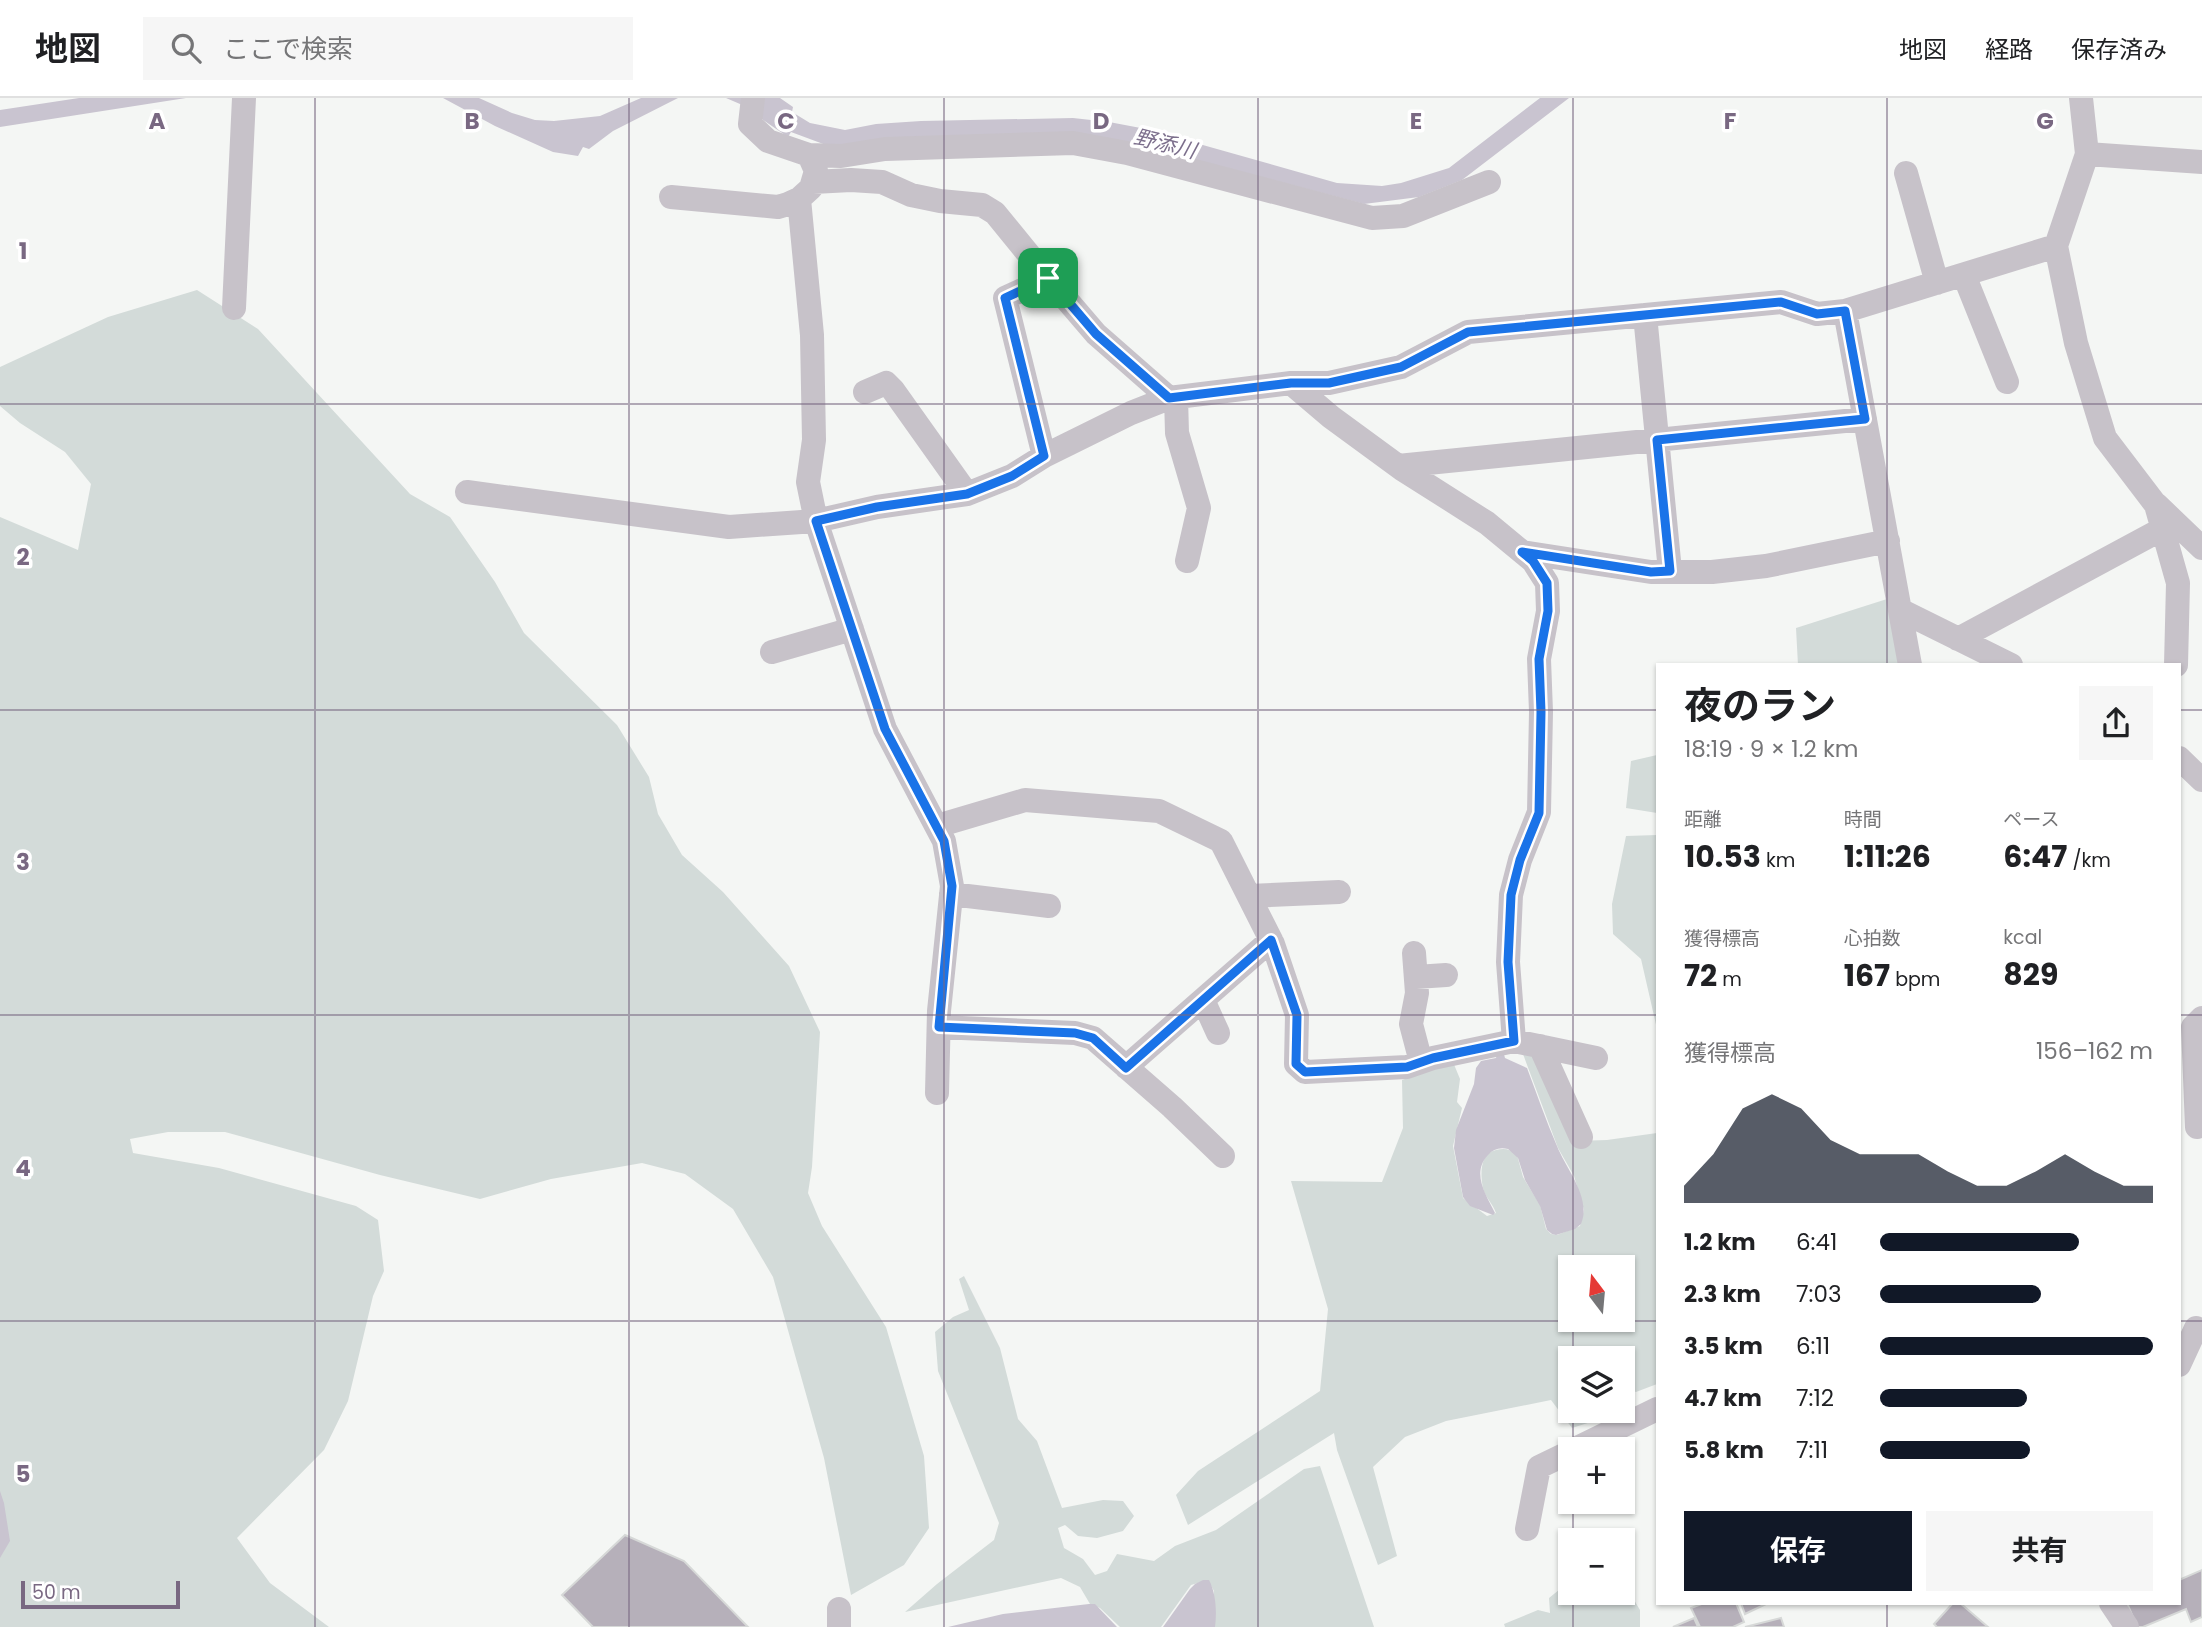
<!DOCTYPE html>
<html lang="ja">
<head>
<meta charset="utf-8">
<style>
	body { margin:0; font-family:Poppins,"Noto Sans JP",sans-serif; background:#f6f6f6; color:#202124; height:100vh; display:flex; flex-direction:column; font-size:26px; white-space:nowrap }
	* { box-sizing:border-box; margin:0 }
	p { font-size:23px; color:#757577 }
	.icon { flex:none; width:38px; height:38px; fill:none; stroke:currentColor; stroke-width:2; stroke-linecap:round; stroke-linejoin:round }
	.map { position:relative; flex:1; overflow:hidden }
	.side { position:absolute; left:1656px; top:565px; width:525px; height:942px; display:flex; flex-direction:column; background:#fff; border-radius:0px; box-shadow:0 2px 5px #0004 }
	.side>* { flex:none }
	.needle { width:46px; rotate:344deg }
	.tools { position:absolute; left:1558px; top:1157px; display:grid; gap:14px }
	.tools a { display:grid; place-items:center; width:77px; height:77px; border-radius:0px; background:#fff; box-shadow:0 2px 5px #0004; font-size:35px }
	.scale { position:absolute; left:21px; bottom:18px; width:159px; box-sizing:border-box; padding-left:7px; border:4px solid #796882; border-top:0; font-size:19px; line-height:24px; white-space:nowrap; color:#796882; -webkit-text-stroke:5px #fff; paint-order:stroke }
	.pin { position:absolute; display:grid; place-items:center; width:60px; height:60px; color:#fff; margin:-30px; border-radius:14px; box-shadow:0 4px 10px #0006 }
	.round { display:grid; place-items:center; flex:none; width:74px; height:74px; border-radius:0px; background:#f6f6f6 }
	.overview { display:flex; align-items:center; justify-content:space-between; height:119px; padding:0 28px }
	h1 { font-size:38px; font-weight:700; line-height:52px }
	.stats { display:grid; grid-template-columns:repeat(3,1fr); gap:10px; height:119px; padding:7px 28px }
	.stats div { display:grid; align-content:center }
	.stats b { font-size:30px; font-weight:700 }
	.stats small { font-size:19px; font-weight:400 }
	.stats p { font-size:19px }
	.chart { height:196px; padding:14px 28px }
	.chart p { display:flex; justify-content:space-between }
	.chart svg { width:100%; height:126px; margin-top:7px; fill:#111827; opacity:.7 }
	.button { display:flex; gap:14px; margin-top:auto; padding:14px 28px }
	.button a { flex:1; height:80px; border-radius:0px; background:#111827; color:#fff; font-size:28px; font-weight:700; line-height:80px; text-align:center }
	.button a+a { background:#f6f6f6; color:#202124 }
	ul { padding:0 28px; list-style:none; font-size:23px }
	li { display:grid; grid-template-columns:112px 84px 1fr; align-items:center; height:52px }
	li i { height:18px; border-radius:9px; background:#111827 }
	header { display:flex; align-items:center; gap:42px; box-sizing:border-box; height:98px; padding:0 35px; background:#fff; border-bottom:2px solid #e0e0e0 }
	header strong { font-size:33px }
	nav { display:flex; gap:38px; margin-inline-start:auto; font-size:24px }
	.search { width:490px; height:63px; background:#f6f6f6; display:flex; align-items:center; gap:18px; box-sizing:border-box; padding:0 24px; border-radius:0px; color:#757577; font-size:26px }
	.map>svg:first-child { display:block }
	.green { fill:#d3dbd9; fill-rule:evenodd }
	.water { fill:#c9c4d0 }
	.building { fill:#b6b0ba; stroke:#d6d8d7; stroke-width:2 }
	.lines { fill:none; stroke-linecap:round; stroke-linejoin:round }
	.minor { stroke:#c7c2c9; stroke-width:24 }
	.route-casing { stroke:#fff; stroke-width:14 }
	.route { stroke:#1a73e8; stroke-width:9 }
	.grid { fill:none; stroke:#796882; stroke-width:2; stroke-opacity:0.55 }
	.labels { text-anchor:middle; stroke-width:7; stroke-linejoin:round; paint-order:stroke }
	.water-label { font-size:21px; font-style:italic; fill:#7c6f8c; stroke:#fff }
	.grid-label { font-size:23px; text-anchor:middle; font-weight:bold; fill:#796882; stroke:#fff; stroke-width:7; stroke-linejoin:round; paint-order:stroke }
</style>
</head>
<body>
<header>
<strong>地図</strong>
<div class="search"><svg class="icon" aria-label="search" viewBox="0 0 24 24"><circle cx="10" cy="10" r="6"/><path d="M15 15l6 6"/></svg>ここで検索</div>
<nav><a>地図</a><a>経路</a><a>保存済み</a></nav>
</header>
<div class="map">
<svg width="2202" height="1529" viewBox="0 0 2202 1529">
	<rect width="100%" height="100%" fill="#f4f6f4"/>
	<path class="green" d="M197,192L258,231L410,396L450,419L495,484L524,535L617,627L649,679L658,716L682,757L723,794L789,868L820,934L812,1069L808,1095L822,1128L886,1229L924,1358L929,1430L904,1467L851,1497L824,1360L773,1179L733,1111L685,1076L642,1065L551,1081L480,1101L380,1077L225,1034H168L130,1041L133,1055L219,1070L356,1108L378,1122L384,1173L373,1198L348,1303L324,1352L237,1440L270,1485L329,1529H0V419L78,452L91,386L65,354L20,325L0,308V269L108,219Z
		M1887,501L1899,567H1798L1796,530Z
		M1657,657V715L1626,710L1631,663Z
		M1657,737V931L1641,861L1613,836L1612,806L1626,738Z
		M1538,955L1576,1043L1607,1042L1657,1035V1286L1636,1294L1622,1288V1260H1570V1312L1594,1313V1323L1572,1330L1551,1302L1446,1323L1405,1339L1373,1369L1397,1458L1378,1467L1337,1352L1334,1335L1188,1427L1176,1397L1198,1373L1320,1293L1328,1211L1291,1083L1382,1084L1403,1030L1402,982L1453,964L1460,981L1457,1004L1462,1010L1453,1048L1463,1100L1487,1118L1496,1115C1493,1106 1485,1099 1483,1090C1480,1076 1480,1055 1496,1052C1505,1050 1510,1051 1517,1057L1523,1079L1540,1107L1546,1131L1551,1136L1557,1137L1580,1128L1584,1112L1574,1078L1558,1050L1523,956ZM1570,1169H1622V1222H1570Z
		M964,1178L1000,1250L1018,1321L1037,1343L1062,1410L1103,1402L1123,1403L1134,1418L1123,1433L1097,1440L1078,1438L1065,1427L1058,1430L1064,1450L1083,1461L1095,1477L1107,1473L1117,1456L1154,1463L1175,1448L1216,1432L1304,1371L1320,1368L1374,1529H1214V1493L1208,1482L1191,1487L1161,1529H1120L1100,1510L1090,1506L1080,1489L1061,1480L905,1514L937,1486L994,1442L999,1425L938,1273L935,1234L953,1219L969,1212L959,1181Z
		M1622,1482L1640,1512V1529H1505L1504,1526L1538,1512L1550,1515L1549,1500L1570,1483V1494H1622Z"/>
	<path class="water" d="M79,0H186L0,29V12Z
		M443,0H479L512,15L535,22L554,23L600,18L641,0H678L613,33L589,51L583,49L578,58L553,54L495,28Z
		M726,0H780L793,9L792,14L810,25L845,32L876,26L921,23L1073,20L1109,24L1146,31L1337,85L1382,88L1401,85L1449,70L1540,0H1569L1462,82L1419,99L1364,106L1147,49L826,47L791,34L788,39L740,6Z
		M1500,942L1505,960L1527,970C1537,996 1546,1023 1557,1048C1566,1071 1592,1100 1581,1126L1575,1131L1556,1137L1552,1136L1547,1132L1540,1108L1525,1082L1518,1060L1508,1051C1500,1049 1493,1051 1488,1057C1471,1075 1486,1097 1495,1115L1493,1117L1470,1108L1463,1099L1454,1050L1456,1032L1474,986L1476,970L1481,963L1496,960Z
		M0,1393L4,1405L10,1443L0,1460Z
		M1203,1482H1209C1216,1495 1217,1514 1215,1529H1163L1190,1491L1195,1486Z
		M1089,1506H1095L1117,1529H948L1003,1516Z"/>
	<path class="building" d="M625,1437L684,1463L748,1529H593L562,1497Z
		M2202,1472V1519L2191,1524L2186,1511L2143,1529H2137L2127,1505H2179V1482Z
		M1704,1505H1736L1744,1524L1733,1529H1700L1691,1510Z
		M1741,1505H1768L1745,1516Z
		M1953,1505H1960L1988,1529H1937L1934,1526Z
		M1694,1520L1698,1529H1673Z
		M1781,1520L1784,1529H1745Z"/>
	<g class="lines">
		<path class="minor" d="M2081,0L2087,56L2056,148L2076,245L2105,340L2156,407L2178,485L2176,567
			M2087,56L2202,64
			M809,57L841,58L885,51L1073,45L1127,55L1372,120L1403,118L1489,84
			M1906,75L1937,185
			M813,84L851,82L882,84L911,97L940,103L982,107L995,115L1048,180
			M671,99L778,109L788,106L799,101L811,90L816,73L809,57L768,43L750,26L753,0
			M799,101L812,237L814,342L808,384L816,423L885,631L944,743L952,788L939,913L937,995
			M1964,177L2007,284
			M234,210L244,0
			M1845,213L1910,567
			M1645,217L1670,473
			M1291,285L1331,319L1402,371L1487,425L1533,463L1547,485L1548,513L1539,561L1541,614L1539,714L1520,762L1511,797L1508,864L1514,943
			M865,294L886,285L893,292L967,396
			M1176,299L1177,335L1199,410L1187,463
			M1044,358L1005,200L1048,180L1096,236L1169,300
			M1398,368L1865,321
			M467,394L729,429L816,423L877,409L967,396L1012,378L1044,358L1131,315L1169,300L1291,285H1329L1401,269L1468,234L1781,204L1817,216L1845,213L2056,148
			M2157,407L2202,450
			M1522,454L1651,474H1712L1766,468L1888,443
			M1900,512L2011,567
			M1958,541L2164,430
			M772,554L852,531
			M2179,660L2202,682
			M937,728L1025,702L1159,713L1221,743L1273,846L1297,917L1296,966L1305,974L1407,969L1433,960L1514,943L1596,960
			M951,796L1049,808
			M1249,798L1339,794
			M1414,855L1417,895L1411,926L1421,964
			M1416,879L1446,877
			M1203,902L1218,935
			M939,929L1075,935L1093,940L1172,1009L1223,1058
			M1540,948L1581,1039
			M1126,969L1271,842
			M2197,1029L2193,929L2202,920
			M2179,1267L2196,1230L2202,1234
			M1575,1351L1657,1311
			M1527,1431L1539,1369L1570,1354
			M2111,1505L2127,1529
			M839,1511V1529"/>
	</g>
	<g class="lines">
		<g class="route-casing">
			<path id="route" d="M1048,180L1096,236L1169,300L1291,285H1329L1401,269L1468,234L1781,204L1817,216L1845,213L1865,321L1657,342L1670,473L1651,474L1522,454L1533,463L1547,485L1548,513L1539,561L1541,614L1539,715L1520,762L1511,797L1508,864L1514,943L1433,960L1407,969L1305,974L1296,966L1297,917L1271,842L1126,970L1093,940L1075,935L939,929L952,788L944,743L885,631L816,423L877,409L967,396L1012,378L1044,358L1005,200Z"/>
		</g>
		<use href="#route" class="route"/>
	</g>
	<path class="grid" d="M315,0V1529M629,0V1529M944,0V1529M1258,0V1529M1573,0V1169M1887,0V567M0,306H2202M0,612H1657M2179,612H2202M0,917H1657M2179,917H2202M1573,1222V1260M0,1223H1657M2179,1223H2202M1573,1312V1351M1573,1404V1442M1573,1494V1529M1887,1505V1529"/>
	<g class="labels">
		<g class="water-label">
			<text transform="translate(1165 46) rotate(14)" y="7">野添川</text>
		</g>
	</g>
	<g class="grid-label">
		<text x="157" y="31">A</text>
		<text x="472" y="31">B</text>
		<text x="786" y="31">C</text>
		<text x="1101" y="31">D</text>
		<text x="1416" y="31">E</text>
		<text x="1730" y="31">F</text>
		<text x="2045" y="31">G</text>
		<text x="23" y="161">1</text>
		<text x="23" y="467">2</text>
		<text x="23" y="772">3</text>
		<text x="23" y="1078">4</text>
		<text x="23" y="1384">5</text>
	</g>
</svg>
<div class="tools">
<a><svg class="needle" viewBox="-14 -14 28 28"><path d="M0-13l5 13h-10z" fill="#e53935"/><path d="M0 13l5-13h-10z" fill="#757577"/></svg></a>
<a><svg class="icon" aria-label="layers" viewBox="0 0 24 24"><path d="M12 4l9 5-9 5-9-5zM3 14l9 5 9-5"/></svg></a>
<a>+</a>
<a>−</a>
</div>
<div class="scale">50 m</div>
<div class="pin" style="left:1048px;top:180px;background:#1e9e55"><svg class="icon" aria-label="arrive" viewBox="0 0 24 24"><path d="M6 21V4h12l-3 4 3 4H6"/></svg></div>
<section class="side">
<div class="overview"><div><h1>夜のラン</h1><p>18:19 · 9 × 1.2 km</p></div><a class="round"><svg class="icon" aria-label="share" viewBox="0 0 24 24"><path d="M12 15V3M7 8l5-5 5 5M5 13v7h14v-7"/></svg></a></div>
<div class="stats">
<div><p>距離</p><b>10.53<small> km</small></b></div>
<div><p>時間</p><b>1:11:26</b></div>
<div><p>ペース</p><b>6:47<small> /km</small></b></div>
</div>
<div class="stats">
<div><p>獲得標高</p><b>72<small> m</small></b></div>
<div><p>心拍数</p><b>167<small> bpm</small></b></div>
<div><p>kcal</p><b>829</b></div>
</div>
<div class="chart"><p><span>獲得標高</span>156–162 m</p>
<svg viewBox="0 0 160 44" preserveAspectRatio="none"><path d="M0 44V38L10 27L20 11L30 6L40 11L50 22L60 27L70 27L80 27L90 33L100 38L110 38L120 33L130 27L140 33L150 38L160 38V44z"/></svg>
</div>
<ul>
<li><b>1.2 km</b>6:41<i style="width:73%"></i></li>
<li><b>2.3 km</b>7:03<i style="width:59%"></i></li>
<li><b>3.5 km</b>6:11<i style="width:100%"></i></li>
<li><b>4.7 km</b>7:12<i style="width:54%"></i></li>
<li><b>5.8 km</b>7:11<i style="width:55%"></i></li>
</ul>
<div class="button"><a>保存</a><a>共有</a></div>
</section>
</div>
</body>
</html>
